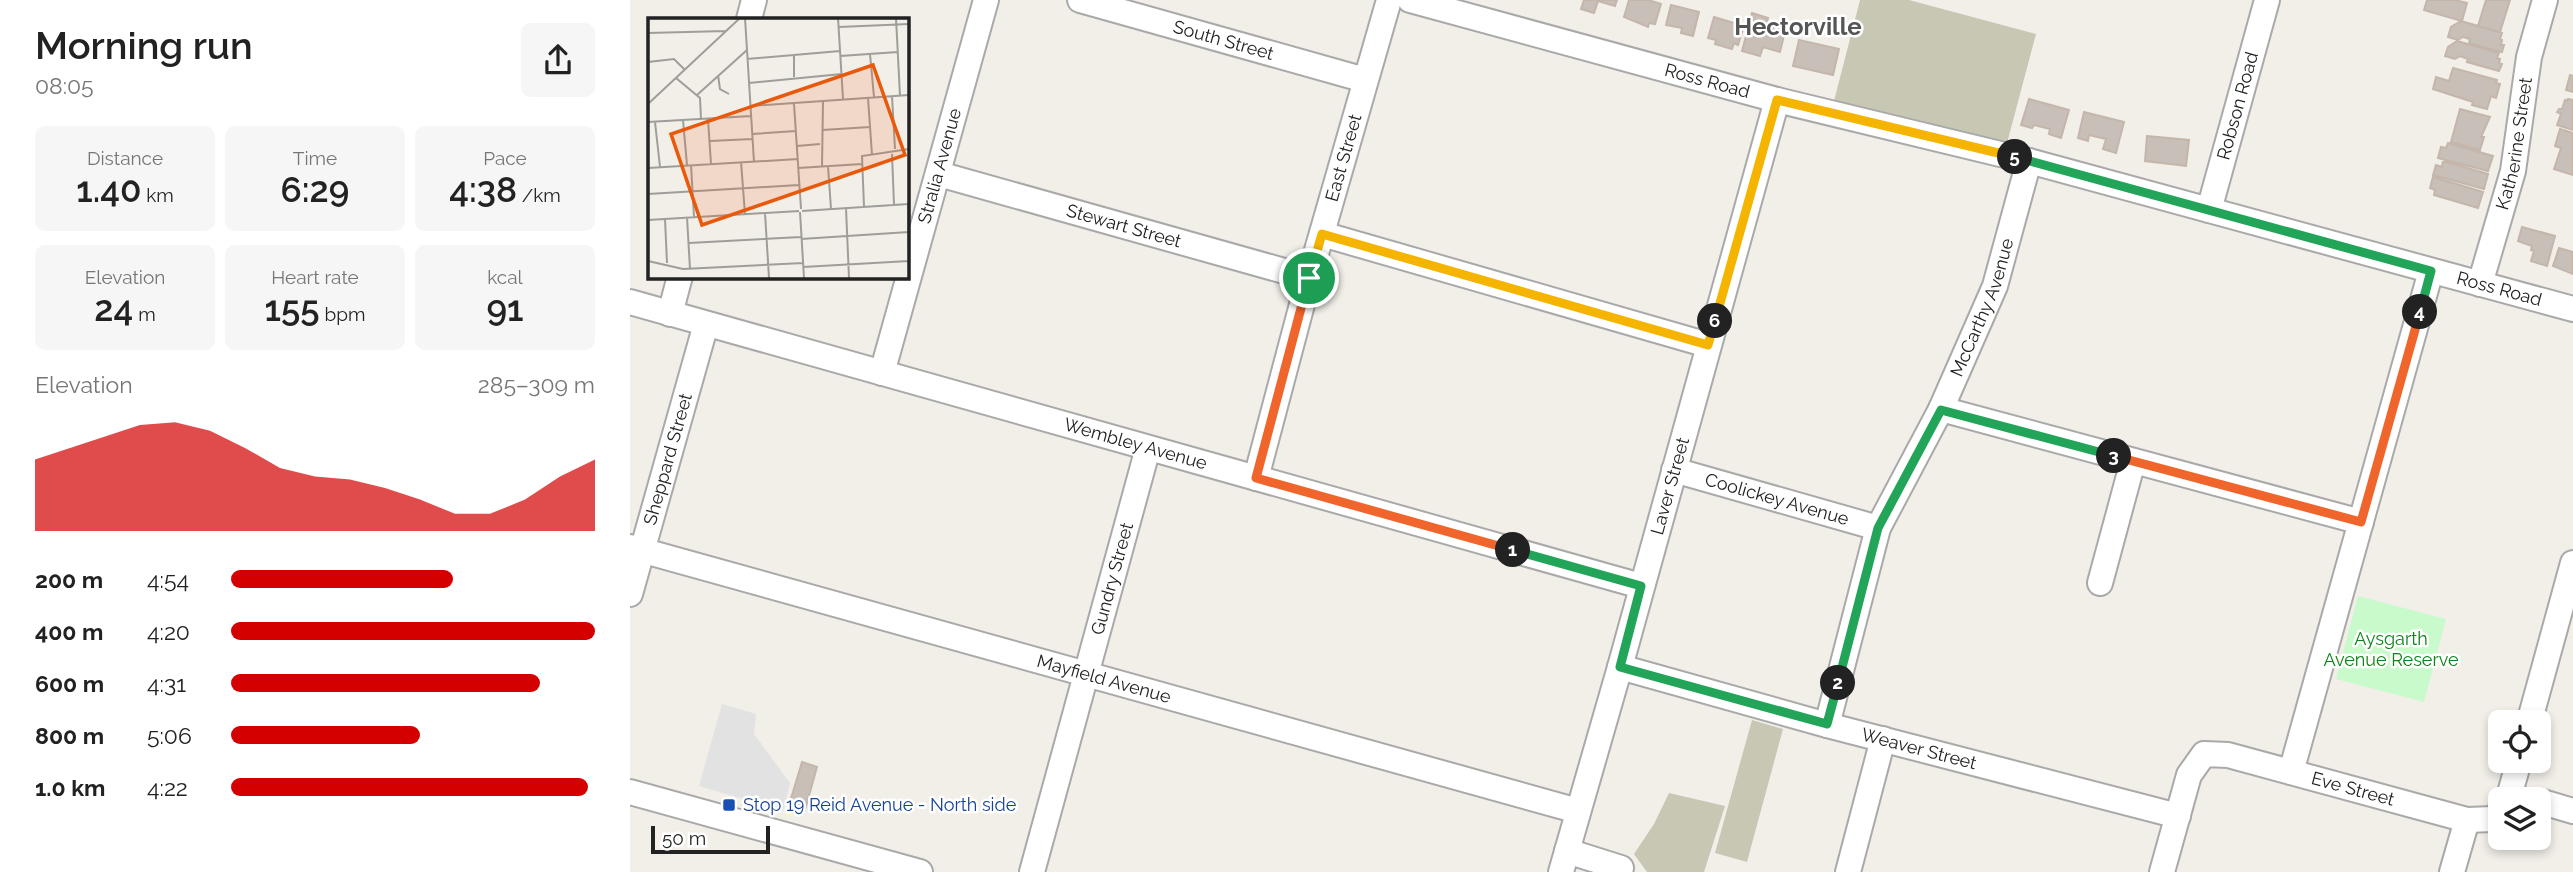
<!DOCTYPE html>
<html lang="en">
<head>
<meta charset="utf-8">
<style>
	body { margin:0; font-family:Raleway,sans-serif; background:#f6f6f6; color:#222; height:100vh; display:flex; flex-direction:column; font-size:26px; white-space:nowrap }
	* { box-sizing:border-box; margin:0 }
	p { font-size:23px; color:#767676 }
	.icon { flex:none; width:38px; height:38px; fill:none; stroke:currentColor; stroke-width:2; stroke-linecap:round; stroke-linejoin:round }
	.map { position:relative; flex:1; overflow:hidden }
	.side { display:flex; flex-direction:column; background:#fff; width:630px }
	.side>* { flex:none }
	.buttons { position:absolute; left:1858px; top:710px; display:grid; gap:14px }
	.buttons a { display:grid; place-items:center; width:63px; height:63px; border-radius:10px; background:#fff; box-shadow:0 4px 10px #0003; font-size:35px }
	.scale { position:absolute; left:21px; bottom:18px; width:119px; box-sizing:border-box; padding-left:7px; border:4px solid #222; border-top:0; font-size:19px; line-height:24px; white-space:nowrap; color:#222; -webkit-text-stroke:5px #fff; paint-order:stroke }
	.pin { position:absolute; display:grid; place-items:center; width:60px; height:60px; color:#fff; margin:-30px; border:4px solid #fff; border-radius:50%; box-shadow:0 2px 7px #0007 }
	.km { position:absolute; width:35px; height:35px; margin:-18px; border-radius:50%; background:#222; color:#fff; font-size:19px; line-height:35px; text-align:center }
	.round { display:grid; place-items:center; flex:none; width:74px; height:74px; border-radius:10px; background:#f6f6f6 }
	.summary { display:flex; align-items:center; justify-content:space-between; height:119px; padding:0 35px }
	h1 { font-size:38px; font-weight:600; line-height:52px }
	.stats { display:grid; grid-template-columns:repeat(3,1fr); gap:10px; height:119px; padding:7px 35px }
	.stats div { display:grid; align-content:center; border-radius:10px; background:#f6f6f6; text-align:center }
	.stats b { font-size:35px; font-weight:600 }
	.stats small { font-size:19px; font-weight:400 }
	.stats p { font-size:19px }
	.chart { height:196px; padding:14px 35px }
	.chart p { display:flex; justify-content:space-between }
	.chart svg { width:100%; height:126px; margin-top:7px; fill:#d40000; opacity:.7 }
	ul { padding:0 35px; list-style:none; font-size:23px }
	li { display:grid; grid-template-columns:112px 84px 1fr; align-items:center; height:52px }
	li i { height:18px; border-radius:9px; background:#d40000 }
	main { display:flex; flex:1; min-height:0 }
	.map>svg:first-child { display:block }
	.construction { fill:#c7c7b4 }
	.park { fill:#c8facc }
	.parking { fill:#e2e2e2 }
	.building { fill:#c7bfb8; stroke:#c4b6ab; stroke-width:2 }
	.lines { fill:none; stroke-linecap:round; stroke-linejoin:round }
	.minor-casing { stroke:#a9a9a9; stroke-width:28 }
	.minor { stroke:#fff; stroke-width:24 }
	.split-1-casing { stroke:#fff; stroke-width:14 }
	.split-2-casing { stroke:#fff; stroke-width:14 }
	.split-3-casing { stroke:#fff; stroke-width:14 }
	.split-4-casing { stroke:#fff; stroke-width:14 }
	.split-5-casing { stroke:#fff; stroke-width:14 }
	.split-6-casing { stroke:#fff; stroke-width:14 }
	.split-7-casing { stroke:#fff; stroke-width:14 }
	.split-1 { stroke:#f0652b; stroke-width:9 }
	.split-2 { stroke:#22a559; stroke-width:9 }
	.split-3 { stroke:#22a559; stroke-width:9 }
	.split-4 { stroke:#f0652b; stroke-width:9 }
	.split-5 { stroke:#22a559; stroke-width:9 }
	.split-6 { stroke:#f5b400; stroke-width:9 }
	.split-7 { stroke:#f5b400; stroke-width:9 }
	.transit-dot { fill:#1a4fb4; stroke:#fff; stroke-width:2.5 }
	.labels { text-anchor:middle; stroke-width:5; stroke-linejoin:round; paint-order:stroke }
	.street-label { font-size:18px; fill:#222; stroke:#fff }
	.park-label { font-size:18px; fill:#0c8416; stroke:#fff }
	.transit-label { font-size:18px; fill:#164399; stroke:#fff; text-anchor:start }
	.district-label { font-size:24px; font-weight:bold; fill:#555; stroke:#fff }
	.inset-road { fill:none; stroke:#9f9d99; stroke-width:2 }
	.view { fill:#e8590c; fill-opacity:0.15; stroke:#e8590c; stroke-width:3.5 }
	.inset-edge { fill:none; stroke:#222; stroke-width:3.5 }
</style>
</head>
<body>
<main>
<section class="side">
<div class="summary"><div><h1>Morning run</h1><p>08:05</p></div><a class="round"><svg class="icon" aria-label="share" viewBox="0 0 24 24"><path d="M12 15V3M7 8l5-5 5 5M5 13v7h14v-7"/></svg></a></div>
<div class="stats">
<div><p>Distance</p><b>1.40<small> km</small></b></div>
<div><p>Time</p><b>6:29</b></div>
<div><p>Pace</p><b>4:38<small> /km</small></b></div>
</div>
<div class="stats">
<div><p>Elevation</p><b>24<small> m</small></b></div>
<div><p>Heart rate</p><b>155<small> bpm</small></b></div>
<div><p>kcal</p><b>91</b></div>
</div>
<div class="chart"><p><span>Elevation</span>285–309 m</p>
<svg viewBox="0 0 160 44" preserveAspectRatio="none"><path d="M0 44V19L10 15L20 11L30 7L40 6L50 9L60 15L70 22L80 25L90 26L100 29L110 33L120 38L130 38L140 33L150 25L160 19V44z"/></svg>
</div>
<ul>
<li><b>200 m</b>4:54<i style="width:61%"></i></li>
<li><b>400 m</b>4:20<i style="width:100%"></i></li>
<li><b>600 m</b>4:31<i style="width:85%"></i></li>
<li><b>800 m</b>5:06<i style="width:52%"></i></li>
<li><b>1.0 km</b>4:22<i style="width:98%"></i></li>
</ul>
</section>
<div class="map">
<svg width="1943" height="872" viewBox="0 0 1943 872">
	<rect width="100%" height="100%" fill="#f2efe9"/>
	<path class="construction" d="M1230,0H1279L1406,34L1376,147L1204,101Z
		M1122,720L1153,729L1117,862L1085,853Z
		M1039,793L1095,806L1074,872H1017L1004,854L1024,824Z"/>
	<path class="park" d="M1728,596L1816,619L1794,702L1706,679Z"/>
	<path class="parking" d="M92,704L126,714L124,734L160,783L153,811L69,786Z"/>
	<path class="building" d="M954,0H987L985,6L968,1L964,13L951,9Z
		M999,0H1018L1031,4L1025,24L1019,23L1018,27L994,17Z
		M1797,0H1825L1837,3L1832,21L1794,10Z
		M1856,0H1880L1870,32L1848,26Z
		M1041,5L1069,12L1063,36L1051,33L1052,28L1036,25Z
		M1122,13L1138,18L1136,26L1155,31L1150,52L1133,47L1130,56L1112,51Z
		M1084,17L1114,26L1108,45L1104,43L1102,49L1085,44L1086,40L1078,38Z
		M1831,21L1872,33L1870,39L1872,40L1871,45H1874L1872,52L1839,43L1840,39L1833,37L1828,40L1818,37L1821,27Z
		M1169,40L1209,49L1203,75L1163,66Z
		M1827,41L1869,53L1867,58L1870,59L1869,63L1872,64L1869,71L1837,62L1838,59L1830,56L1825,59L1815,56L1818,47Z
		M1823,68L1867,80L1866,83L1870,84L1866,98L1861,96L1857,109L1842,105L1843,102L1803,89L1806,77L1819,81Z
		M1940,75L1943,76V92L1936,90Z
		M1399,99L1439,110L1431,138L1419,134L1420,129L1404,125L1402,128L1391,125Z
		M1938,99L1943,100V130L1927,125L1931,114L1927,112L1929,109H1932L1935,100L1937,101Z
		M1830,109L1860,117L1851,137H1854L1850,150L1821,142Z
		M1454,112L1494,122L1486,153L1473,149L1476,139L1459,135L1458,141L1448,138Z
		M1930,129L1943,133V175L1924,169L1931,148L1925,146Z
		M1517,136L1559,140L1556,166L1515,161Z
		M1818,143L1863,156L1858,171L1808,158L1811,147L1816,148Z
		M1813,161L1858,174L1854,189L1803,175L1806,165L1812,167Z
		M1803,177L1853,192L1848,208L1804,195L1805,190L1800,188Z
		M1892,227L1925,236L1917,266L1901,261L1904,251L1901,250L1902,246L1888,241Z
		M1929,248L1943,252V274L1923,266Z
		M172,762L187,767L175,810L159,805Z"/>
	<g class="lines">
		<g class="minor-casing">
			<g id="minor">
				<path id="s1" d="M450,0L735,80"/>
				<path id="s2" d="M780,0L1147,100L1399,161L1943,309"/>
				<path d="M119,19L124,0"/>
				<path id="s3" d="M309,174L679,278"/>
				<path id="s4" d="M1579,210L1637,0"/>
				<path d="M692,234L1078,345"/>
				<path id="s5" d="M1850,284L1883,171L1899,57L1915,0"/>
				<path id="s6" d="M0,302L1011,586"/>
				<path d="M40,314L50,276"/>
				<path id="s7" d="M252,373L356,0"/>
				<path d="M1311,409L1731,522"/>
				<path id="s8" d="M1044,470L1248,528"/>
				<path id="s9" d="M626,478L679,278L759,0"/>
				<path id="s10" d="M0,547L948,811"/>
				<path d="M1470,583L1503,461"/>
				<path id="s11" d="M0,594L76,324"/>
				<path id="s12" d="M990,667L1197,725L1548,816"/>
				<path d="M1899,723L1943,563"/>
				<path id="s13" d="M1197,725L1248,528L1311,409L1365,286L1399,161"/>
				<path d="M1661,772L1801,271"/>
				<path d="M0,792L290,872"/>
				<path d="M1880,793L1889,761"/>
				<path d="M1909,801L1943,811"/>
				<path d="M937,851L991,868"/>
				<path id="s14" d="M402,872L518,448"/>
				<path id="s15" d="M931,872L990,667L1147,100"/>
				<path d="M1218,872L1253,739"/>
				<path id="s16" d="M1532,872L1559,775L1574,754L1598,755L1837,820L1863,819L1871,811"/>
				<path d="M1822,872L1837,820"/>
			</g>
		</g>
		<use href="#minor" class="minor"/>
	</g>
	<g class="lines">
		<g class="split-1-casing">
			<path id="split-1" d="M679,278L626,478L883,550"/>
		</g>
		<g class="split-2-casing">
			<path id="split-2" d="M883,550L1011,586L990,667L1197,724L1208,683"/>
		</g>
		<g class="split-3-casing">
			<path id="split-3" d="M1208,683L1248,528L1311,410L1484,456"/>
		</g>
		<g class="split-4-casing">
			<path id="split-4" d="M1484,456L1731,522L1790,312"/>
		</g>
		<g class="split-5-casing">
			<path id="split-5" d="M1385,157L1801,271L1790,312"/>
		</g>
		<g class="split-6-casing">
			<path id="split-6" d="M1085,321L1147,100L1385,157"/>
		</g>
		<g class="split-7-casing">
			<path id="split-7" d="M679,278L692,234L1078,345L1085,321"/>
		</g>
		<use href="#split-1" class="split-1"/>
		<use href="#split-2" class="split-2"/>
		<use href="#split-3" class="split-3"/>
		<use href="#split-4" class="split-4"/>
		<use href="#split-5" class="split-5"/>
		<use href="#split-6" class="split-6"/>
		<use href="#split-7" class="split-7"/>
	</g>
	<rect class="transit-dot" x="92" y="798" width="14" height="14" rx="3.5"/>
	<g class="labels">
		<g class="street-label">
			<text dy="6" stroke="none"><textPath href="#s1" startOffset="149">South Street</textPath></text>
			<text dy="6" stroke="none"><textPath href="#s2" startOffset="308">Ross Road</textPath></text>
			<text dy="6" stroke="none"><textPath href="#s4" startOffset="108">Robson Road</textPath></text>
			<text dy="6" stroke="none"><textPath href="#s5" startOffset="145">Katherine Street</textPath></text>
			<text dy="6" stroke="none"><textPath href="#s9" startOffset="332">East Street</textPath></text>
			<text dy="6" stroke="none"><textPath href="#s7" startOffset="215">Stralia Avenue</textPath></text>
			<text dy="6" stroke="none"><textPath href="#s3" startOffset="192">Stewart Street</textPath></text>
			<text dy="6" stroke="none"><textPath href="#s2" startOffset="1127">Ross Road</textPath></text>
			<text dy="6" stroke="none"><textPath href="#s13" startOffset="448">McCarthy Avenue</textPath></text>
			<text dy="6" stroke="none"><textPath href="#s6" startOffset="525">Wembley Avenue</textPath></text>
			<text dy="6" stroke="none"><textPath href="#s11" startOffset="140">Sheppard Street</textPath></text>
			<text dy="6" stroke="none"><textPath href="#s15" startOffset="401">Laver Street</textPath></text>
			<text dy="6" stroke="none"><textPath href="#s8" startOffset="107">Coolickey Avenue</textPath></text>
			<text dy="6" stroke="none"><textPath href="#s14" startOffset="304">Gundry Street</textPath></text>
			<text dy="6" stroke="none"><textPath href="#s10" startOffset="492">Mayfield Avenue</textPath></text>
			<text dy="6" stroke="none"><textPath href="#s12" startOffset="310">Weaver Street</textPath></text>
			<text dy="6" stroke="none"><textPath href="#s16" startOffset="280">Eve Street</textPath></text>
		</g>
		<g class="park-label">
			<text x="1761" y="645">Aysgarth<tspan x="1761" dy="21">Avenue Reserve</tspan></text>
		</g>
		<g class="transit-label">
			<text x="113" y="811">Stop 19 Reid Avenue - North side</text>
		</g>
		<g class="district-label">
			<text x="1168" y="35">Hectorville</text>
		</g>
	</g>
	<g transform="translate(18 18)">
		<rect width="261" height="261" fill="#f2efe9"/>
		<path class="inset-road" d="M97,0L106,144M190,0L195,81M248,0L252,78M191,9L261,6M0,15L78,13M222,36L226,79M192,38L250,34M99,41L192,33M0,44L26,41L37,52M70,57L72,71L81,76M146,59V36M28,60L52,80L53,101M101,65L194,56M49,77L99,32M244,78L247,131M220,80L224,137M0,86L92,0M146,86L153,191M102,88L261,77M60,101L63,146M35,102L39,147M0,104L103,98M7,104L12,149M174,112L222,109M104,116L148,113M62,123L104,121M149,128L172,126M244,136L246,187M93,144L97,196M43,147L46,199M180,148L183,191M174,149L175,83M0,150L150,141M150,150L214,146M0,176L151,167M260,186L261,246M216,189L214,138L261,131M198,190L201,260M154,193L261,186M152,194L156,260M117,195L121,260M39,199L42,251M17,201L19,245M0,202L151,193M153,221L261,214M41,225L153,219M0,243L35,251L155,245M155,249L261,243"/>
		<path class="view" d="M225,47L257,137L54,207L23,116Z"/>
		<rect width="261" height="261" class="inset-edge"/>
	</g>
</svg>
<div class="buttons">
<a><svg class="icon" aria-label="locate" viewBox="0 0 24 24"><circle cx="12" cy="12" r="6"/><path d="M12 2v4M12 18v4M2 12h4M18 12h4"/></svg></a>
<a><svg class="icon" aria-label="layers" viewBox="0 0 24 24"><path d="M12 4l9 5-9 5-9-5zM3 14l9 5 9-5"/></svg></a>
</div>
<div class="scale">50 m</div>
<div class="pin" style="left:679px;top:278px;background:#1e9e55"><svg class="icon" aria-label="arrive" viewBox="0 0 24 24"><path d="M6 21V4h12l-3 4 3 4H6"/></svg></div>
<b class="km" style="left:883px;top:550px">1</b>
<b class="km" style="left:1208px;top:683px">2</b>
<b class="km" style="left:1484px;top:456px">3</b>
<b class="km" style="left:1790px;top:312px">4</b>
<b class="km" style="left:1385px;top:157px">5</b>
<b class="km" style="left:1085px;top:321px">6</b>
</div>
</main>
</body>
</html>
